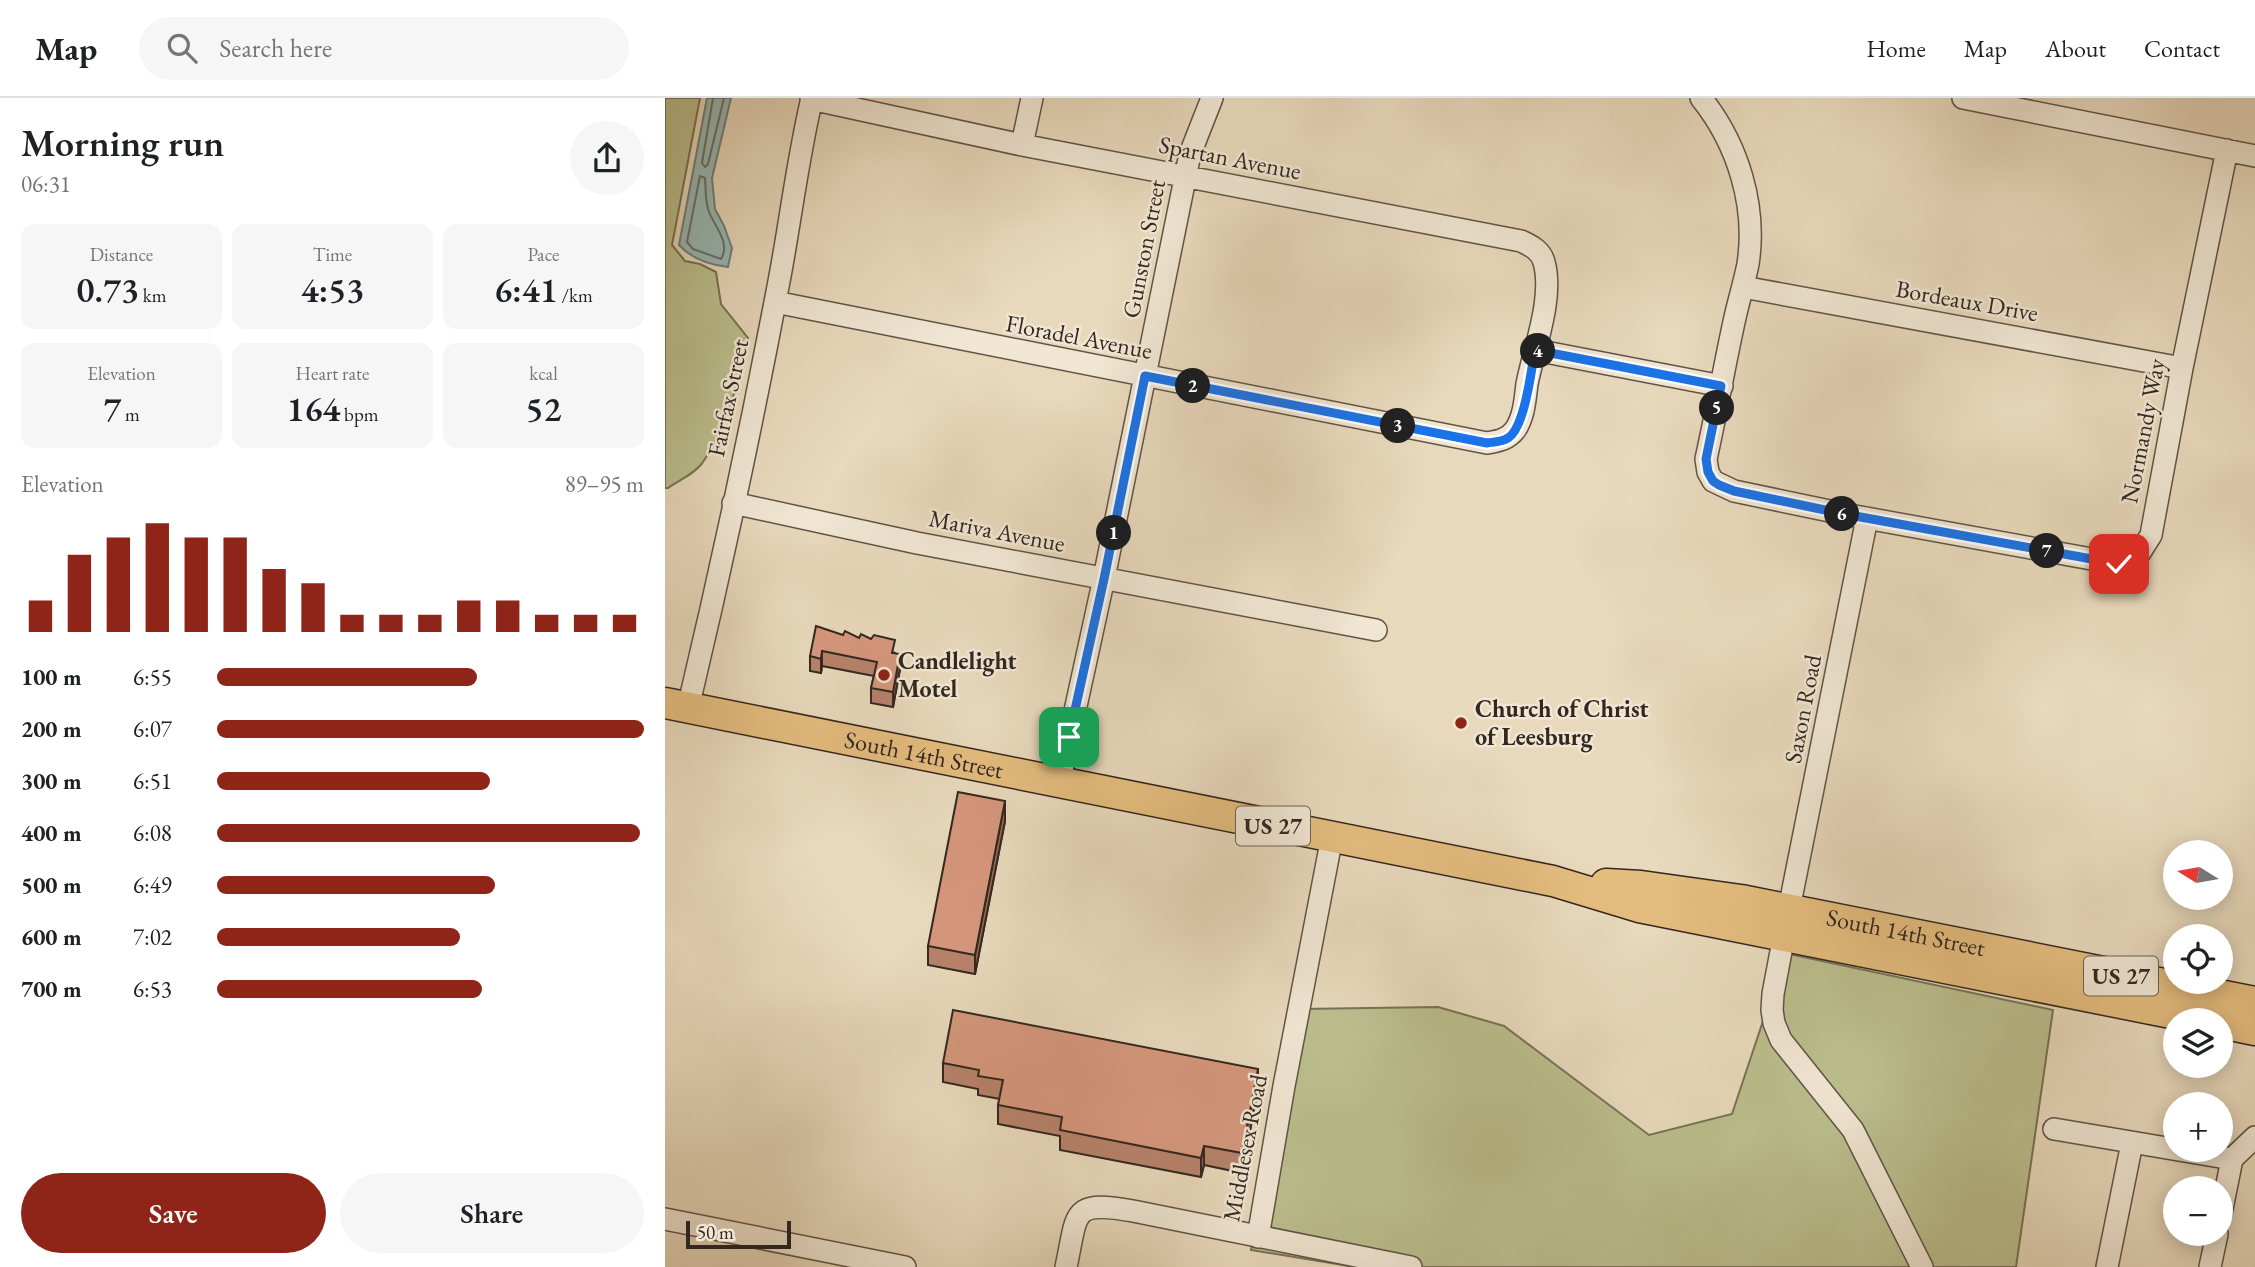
<!DOCTYPE html>
<html lang="en">
<head>
<meta charset="utf-8">
<style>
	body { margin:0; font-family:"EB Garamond",serif; background:#f6f6f6; color:#202124; height:100vh; display:flex; flex-direction:column; font-size:26px; white-space:nowrap }
	* { box-sizing:border-box; margin:0 }
	p { font-size:23px; color:#757577 }
	.icon { flex:none; width:38px; height:38px; fill:none; stroke:currentColor; stroke-width:2; stroke-linecap:round; stroke-linejoin:round }
	.map { position:relative; flex:1; overflow:hidden }
	.sheet { display:flex; flex-direction:column; background:#fff; width:665px }
	.sheet>* { flex:none }
	.needle { width:46px; rotate:281deg }
	.controls { position:absolute; left:1498px; top:742px; display:grid; gap:14px }
	.controls a { display:grid; place-items:center; width:70px; height:70px; border-radius:50%; background:#fff; box-shadow:0 4px 18px #0003; font-size:35px }
	.scale { position:absolute; left:21px; bottom:18px; width:105px; box-sizing:border-box; padding-left:7px; border:4px solid #332720; border-top:0; font-size:19px; line-height:24px; white-space:nowrap; color:#332720; -webkit-text-stroke:5px #f0e6d3; paint-order:stroke }
	.pin { position:absolute; display:grid; place-items:center; width:60px; height:60px; color:#fff; margin:-30px; border-radius:14px; box-shadow:0 4px 10px #0006 }
	.km { position:absolute; width:35px; height:35px; margin:-18px; border-radius:50%; background:#222; color:#fff; font-size:19px; line-height:35px; text-align:center }
	.round { display:grid; place-items:center; flex:none; width:74px; height:74px; border-radius:37px; background:#f6f6f6 }
	.headline { display:flex; align-items:center; justify-content:space-between; height:119px; padding:0 21px }
	h1 { font-size:38px; font-weight:600; line-height:52px }
	.stats { display:grid; grid-template-columns:repeat(3,1fr); gap:10px; height:119px; padding:7px 21px }
	.stats div { display:grid; align-content:center; border-radius:14px; background:#f6f6f6; text-align:center }
	.stats b { font-size:35px; font-weight:600 }
	.stats small { font-size:19px; font-weight:400 }
	.stats p { font-size:19px }
	.chart { height:196px; padding:14px 21px }
	.chart p { display:flex; justify-content:space-between }
	.chart svg { width:100%; height:126px; margin-top:7px; stroke:#8f2418; stroke-width:6 }
	.cta { display:flex; gap:14px; margin-top:auto; padding:14px 21px }
	.cta a { flex:1; height:80px; border-radius:42px; background:#8f2418; color:#fff; font-size:28px; font-weight:600; line-height:80px; text-align:center }
	.cta a+a { background:#f6f6f6; color:#202124 }
	ul { padding:0 21px; list-style:none; font-size:23px }
	li { display:grid; grid-template-columns:112px 84px 1fr; align-items:center; height:52px }
	li i { height:18px; border-radius:9px; background:#8f2418 }
	header { display:flex; align-items:center; gap:42px; box-sizing:border-box; height:98px; padding:0 35px; background:#fff; border-bottom:2px solid #e0e0e0 }
	header strong { font-size:33px }
	nav { display:flex; gap:38px; margin-inline-start:auto; font-size:24px }
	.search { width:490px; height:63px; background:#f6f6f6; display:flex; align-items:center; gap:18px; box-sizing:border-box; padding:0 24px; border-radius:38px; color:#757577; font-size:26px }
	main { display:flex; flex:1; min-height:0 }
	.map>svg:first-child { display:block }
	.green { fill:#bbbe8d; stroke:#777256; stroke-width:2 }
	.water { fill:#98b9b6; stroke:#707f7a; stroke-width:2 }
	.lines { fill:none; stroke-linecap:round; stroke-linejoin:round }
	.shore { stroke:#66706b; stroke-width:2 }
	.minor-casing { stroke:#605447; stroke-width:24 }
	.highway-casing { stroke:#332720; stroke-width:33 }
	.minor { stroke:#f0e6d3; stroke-width:21 }
	.highway { stroke:#e4bc7e; stroke-width:30 }
	.wall { fill:#b7826b; stroke:#332720; stroke-width:2 }
	.shaded-wall { fill:#956a57; stroke:#332720; stroke-width:2 }
	.building { fill:#d5977c; stroke:#332720; stroke-width:2 }
	.route-casing { stroke:#fff; stroke-width:14 }
	.route { stroke:#1a73e8; stroke-width:9 }
	.poi-dot { fill:#8f2418; stroke:#f0e6d3; stroke-width:2.5 }
	.labels { text-anchor:middle; stroke-width:5; stroke-linejoin:round; paint-order:stroke }
	.shield { fill:#f0e6d3; stroke:#6c6056; stroke-width:2 }
	.shield-label { font-size:23px; font-weight:bold; fill:#332720 }
	.street-label { font-size:24px; fill:#332720; stroke:#f0e6d3 }
	.poi-label { font-size:24px; font-weight:bold; fill:#332720; stroke:#f0e6d3; text-anchor:start }
</style>
</head>
<body>
<header>
<strong>Map</strong>
<div class="search"><svg class="icon" aria-label="search" viewBox="0 0 24 24"><circle cx="10" cy="10" r="6"/><path d="M15 15l6 6"/></svg>Search here</div>
<nav><a>Home</a><a>Map</a><a>About</a><a>Contact</a></nav>
</header>
<main>
<section class="sheet">
<div class="headline"><div><h1>Morning run</h1><p>06:31</p></div><a class="round"><svg class="icon" aria-label="share" viewBox="0 0 24 24"><path d="M12 15V3M7 8l5-5 5 5M5 13v7h14v-7"/></svg></a></div>
<div class="stats">
<div><p>Distance</p><b>0.73<small> km</small></b></div>
<div><p>Time</p><b>4:53</b></div>
<div><p>Pace</p><b>6:41<small> /km</small></b></div>
</div>
<div class="stats">
<div><p>Elevation</p><b>7<small> m</small></b></div>
<div><p>Heart rate</p><b>164<small> bpm</small></b></div>
<div><p>kcal</p><b>52</b></div>
</div>
<div class="chart"><p><span>Elevation</span>89–95 m</p>
<svg viewBox="0 0 160 44" preserveAspectRatio="none"><path d="M5 44V33M15 44V17M25 44V11M35 44V6M45 44V11M55 44V11M65 44V22M75 44V27M85 44V38M95 44V38M105 44V38M115 44V33M125 44V33M135 44V38M145 44V38M155 44V38"/></svg>
</div>
<ul>
<li><b>100 m</b>6:55<i style="width:61%"></i></li>
<li><b>200 m</b>6:07<i style="width:100%"></i></li>
<li><b>300 m</b>6:51<i style="width:64%"></i></li>
<li><b>400 m</b>6:08<i style="width:99%"></i></li>
<li><b>500 m</b>6:49<i style="width:65%"></i></li>
<li><b>600 m</b>7:02<i style="width:57%"></i></li>
<li><b>700 m</b>6:53<i style="width:62%"></i></li>
</ul>
<div class="cta"><a>Save</a><a>Share</a></div>
</section>
<div class="map">
<svg width="1590" height="1169" viewBox="0 0 1590 1169">
	<rect width="100%" height="100%" fill="#e8d9bc"/>
	<filter id="stains"><feTurbulence type="fractalNoise" baseFrequency=".00286" numOctaves="4"/><feColorMatrix values="0 0 0 0 .2 0 0 0 0 .09 0 0 0 0 .02 0 0 0 .5 -.17"/></filter>
	<radialGradient id="worn" r=".72"><stop offset=".6" stop-color="#630" stop-opacity="0"/><stop offset="1" stop-color="#630" stop-opacity=".3"/></radialGradient>
	<path class="green" d="M0,0H35L7,147L20,163L35,166L51,174L56,206L83,240C74,281 63,329 38,364C31,375 14,382 3,390H0Z
		M1124,856L1388,912L1351,1169H1266L1124,939L1115,912Z
		M773,909L839,928L984,1037L1067,1016L1100,917L1181,1035L1248,1169H690L586,1152L635,911Z"/>
	<path class="water" d="M42,0H66L47,80L50,111L59,128L67,150L63,169C45,167 26,160 14,147Z"/>
	<g class="lines">
		<path class="shore" d="M48,0L37,65L40,69L43,66L59,0
			M35,78L40,80C41,91 40,104 44,114C50,129 66,145 56,161L28,151L22,144Z"/>
		<g class="minor-casing">
			<path id="minor" d="M1036,0C1073,46 1092,108 1083,166C1079,186 1073,205 1069,224C1059,270 1051,316 1041,361L1043,374L1048,383L1069,393L1179,416L1454,466L1469,464L1486,437L1517,270L1562,52
				M1298,0L1590,58
				M357,47L367,0
				M1078,189L1517,270
				M110,204L822,345C833,343 842,342 850,332C859,319 860,302 862,286C869,250 889,200 879,164C876,153 867,148 856,143L357,47L146,1
				M870,252L1057,288
				M68,405L252,445L711,532
				M1202,420L1124,811L1108,896L1107,912L1109,925L1116,942L1188,1032L1257,1169
				M23,610C57,467 88,322 115,178C126,119 133,59 147,0
				M394,686L439,480L525,56L547,0
				M1389,1031L1567,1061
				M1556,1116L1567,1061L1590,1039
				M0,1121L240,1169
				M593,1139L619,988L667,739
				M401,1169C413,1114 405,1102 468,1113L746,1169
				M1442,1169L1467,1045
				M1545,1169L1552,1136"/>
		</g>
		<g class="highway-casing">
			<g id="highway">
				<path id="s1" d="M0,605L888,783L974,809L1541,922"/>
				<path id="s2" d="M941,786L976,788L1076,802L1590,904"/>
				<path d="M1556,925L1590,932"/>
			</g>
		</g>
		<use href="#minor" class="minor"/>
		<use href="#highway" class="highway"/>
	</g>
	<path class="wall" d="M178,537L194,540L230,555L235,571L228,609L206,605V590L209,578L157,568L156,575L145,573V558Z
		M340,723L310,876L263,867V848Z
		M278,965L593,990L577,1075L539,1067L536,1079L395,1052V1038L333,1026V1007L335,1001L313,997V991L278,984Z"/>
	<path class="shaded-wall" d="M157,553V568L156,575V561Z
		M235,556V571L228,609V594Z
		M340,703V723L310,876V857Z
		M593,971V990L577,1075V1055Z
		M539,1048V1067L536,1079V1060Z"/>
	<path class="building" d="M151,528L178,537L180,533L194,540L196,536L206,541L209,537L230,542L227,555L235,556L228,594L206,590L212,564L157,553L156,561L145,558Z
		M293,694L340,703L310,857L263,848Z
		M288,912L593,971L577,1055L539,1048L536,1060L395,1032L397,1019L333,1007L338,982L313,978L314,972L278,965Z"/>
	<g class="lines">
		<g class="route-casing">
			<path id="route" d="M404,639L439,481L480,278L822,345C828,344 837,344 843,340C860,329 866,273 870,252L1056,288L1041,361L1043,374L1048,383L1054,387L1069,393L1179,416L1454,466"/>
		</g>
		<use href="#route" class="route"/>
	</g>
	<g class="poi-dot">
		<circle cx="219" cy="577" r="7"/>
		<circle cx="796" cy="625" r="7"/>
	</g>
	<g class="labels">
		<g class="shield">
			<rect x="571" y="708.5" width="74" height="39" rx="5"/>
			<rect x="1419" y="858.5" width="74" height="39" rx="5"/>
		</g>
		<g class="shield-label">
			<text x="608" y="736">US 27</text>
			<text x="1456" y="886">US 27</text>
		</g>
		<g class="street-label">
			<text transform="translate(565 60) rotate(11)" y="8">Spartan Avenue</text>
			<text transform="translate(479 151) rotate(-79)" y="8">Gunston Street</text>
			<text transform="translate(1302 203) rotate(10)" y="8">Bordeaux Drive</text>
			<text transform="translate(414 239) rotate(11)" y="8">Floradel Avenue</text>
			<text transform="translate(63 300) rotate(-78)" y="8">Fairfax Street</text>
			<text transform="translate(1478 333) rotate(-79)" y="8">Normandy Way</text>
			<text transform="translate(332 433) rotate(11)" y="8">Mariva Avenue</text>
			<text transform="translate(1138 611) rotate(-79)" y="8">Saxon Road</text>
			<text dy="8" stroke="none"><textPath href="#s1" startOffset="264">South 14th Street</textPath></text>
			<text dy="8" stroke="none"><textPath href="#s2" startOffset="304">South 14th Street</textPath></text>
			<text transform="translate(580 1050) rotate(-79)" y="8">Middlesex Road</text>
		</g>
		<g class="poi-label">
			<text x="233" y="571">Candlelight<tspan x="233" dy="28">Motel</tspan></text>
			<text x="810" y="619">Church of Christ<tspan x="810" dy="28">of Leesburg</tspan></text>
		</g>
	</g>
	<rect width="100%" height="100%" filter="url(#stains)"/>
	<rect width="100%" height="100%" fill="url(#worn)"/>
</svg>
<div class="controls">
<a><svg class="needle" viewBox="-14 -14 28 28"><path d="M0-13l5 13h-10z" fill="#e53935"/><path d="M0 13l5-13h-10z" fill="#757577"/></svg></a>
<a><svg class="icon" aria-label="locate" viewBox="0 0 24 24"><circle cx="12" cy="12" r="6"/><path d="M12 2v4M12 18v4M2 12h4M18 12h4"/></svg></a>
<a><svg class="icon" aria-label="layers" viewBox="0 0 24 24"><path d="M12 4l9 5-9 5-9-5zM3 14l9 5 9-5"/></svg></a>
<a>+</a>
<a>−</a>
</div>
<div class="scale">50 m</div>
<div class="pin" style="left:404px;top:639px;background:#1e9e55"><svg class="icon" aria-label="arrive" viewBox="0 0 24 24"><path d="M6 21V4h12l-3 4 3 4H6"/></svg></div>
<div class="pin" style="left:1454px;top:466px;background:#d93025"><svg class="icon" aria-label="check" viewBox="0 0 24 24"><path d="M5 12l5 5 9-10"/></svg></div>
<b class="km" style="left:449px;top:435px">1</b>
<b class="km" style="left:528px;top:288px">2</b>
<b class="km" style="left:733px;top:328px">3</b>
<b class="km" style="left:873px;top:253px">4</b>
<b class="km" style="left:1052px;top:310px">5</b>
<b class="km" style="left:1177px;top:416px">6</b>
<b class="km" style="left:1382px;top:453px">7</b>
</div>
</main>
</body>
</html>
